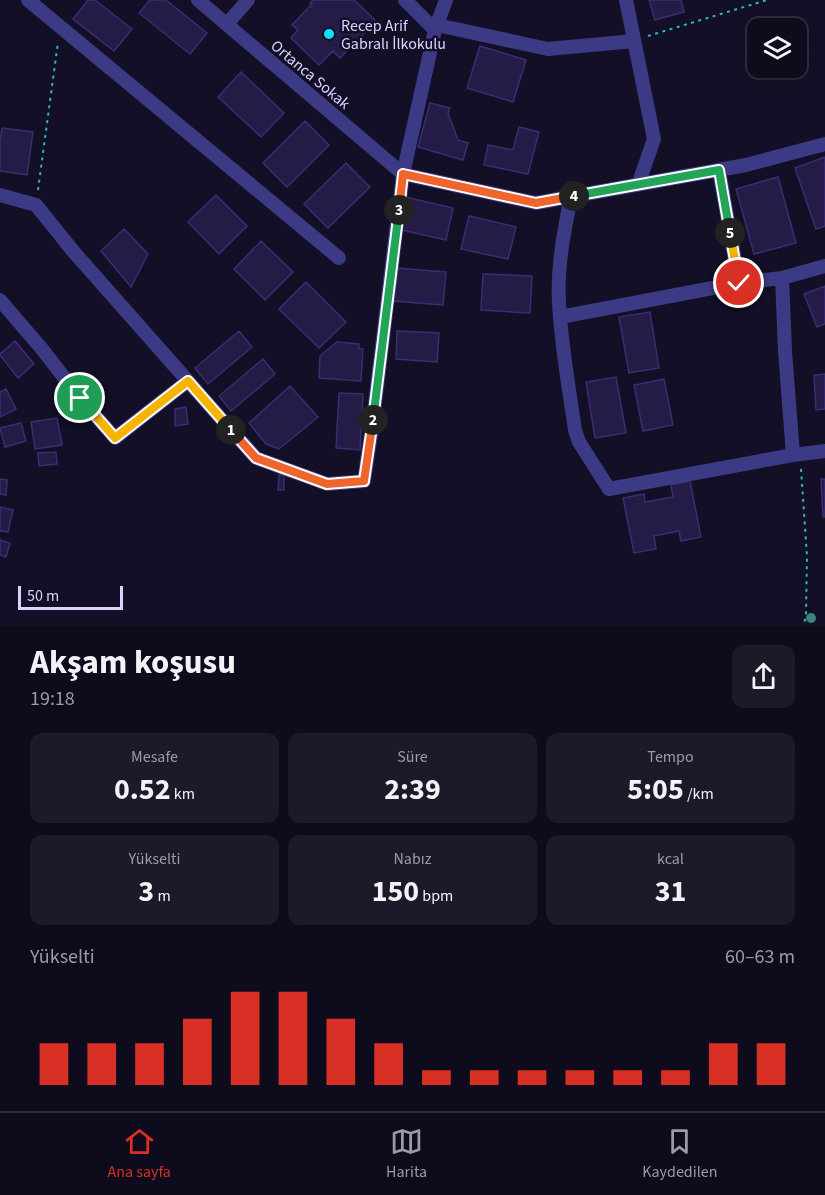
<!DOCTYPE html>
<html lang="tr">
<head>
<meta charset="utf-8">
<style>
	body { margin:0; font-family:"Source Sans 3",sans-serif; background:#1c1929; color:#f1f3f6; height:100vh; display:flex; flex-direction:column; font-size:22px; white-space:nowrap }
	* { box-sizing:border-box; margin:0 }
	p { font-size:20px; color:#9b9ba3 }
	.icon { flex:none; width:33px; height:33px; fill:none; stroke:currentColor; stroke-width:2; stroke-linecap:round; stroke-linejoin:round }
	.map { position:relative; height:625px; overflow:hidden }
	.side { display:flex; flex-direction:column; background:#0e0b1c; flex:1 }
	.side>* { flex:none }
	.buttons { position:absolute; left:747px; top:18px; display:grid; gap:12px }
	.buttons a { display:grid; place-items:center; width:60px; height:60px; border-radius:12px; background:#0e0b1c; box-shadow:0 6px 24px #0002,0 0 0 2px #2e2b3b; font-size:30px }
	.scale { position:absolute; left:18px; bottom:15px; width:105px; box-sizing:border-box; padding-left:6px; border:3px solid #d9d4ff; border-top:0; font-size:16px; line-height:21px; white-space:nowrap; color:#d9d4ff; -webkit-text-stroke:4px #130f26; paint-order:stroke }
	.pin { position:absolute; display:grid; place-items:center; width:51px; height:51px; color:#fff; margin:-26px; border:3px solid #fff; border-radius:50%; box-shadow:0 2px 6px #0007 }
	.km { position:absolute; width:30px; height:30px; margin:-15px; border-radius:50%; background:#222; color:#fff; font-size:16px; line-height:30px; text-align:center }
	.round { display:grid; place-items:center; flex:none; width:63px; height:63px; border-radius:12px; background:#1c1929 }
	.overview { display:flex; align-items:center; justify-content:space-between; height:102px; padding:0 30px }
	h1 { font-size:33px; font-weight:700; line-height:45px }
	.figures { display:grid; grid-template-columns:repeat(3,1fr); gap:9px; height:102px; padding:6px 30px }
	.figures div { display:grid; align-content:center; border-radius:12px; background:#1c1929; text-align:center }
	.figures b { font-size:30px; font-weight:700 }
	.figures small { font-size:16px; font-weight:400 }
	.figures p { font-size:16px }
	.chart { height:168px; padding:12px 30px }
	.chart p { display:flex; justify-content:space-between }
	.chart svg { width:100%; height:108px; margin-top:6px; stroke:#d93025; stroke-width:6 }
	.menu { display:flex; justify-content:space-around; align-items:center; height:84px; border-top:2px solid #2e2b3b; background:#0e0b1c; font-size:16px; color:#9b9ba3 }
	.menu a { display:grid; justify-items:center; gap:3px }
	.menu .active { color:#d93025 }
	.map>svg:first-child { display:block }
	.building { fill:#241b47; stroke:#3b2d73; stroke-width:1.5 }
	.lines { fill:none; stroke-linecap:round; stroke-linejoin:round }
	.path { stroke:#2fb8b0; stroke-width:2; stroke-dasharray:3 4.5; stroke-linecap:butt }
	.minor { stroke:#3d3a85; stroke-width:14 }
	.tree { fill:#3d827b }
	.split-1-casing { stroke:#fff; stroke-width:12 }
	.split-2-casing { stroke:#fff; stroke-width:12 }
	.split-3-casing { stroke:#fff; stroke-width:12 }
	.split-4-casing { stroke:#fff; stroke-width:12 }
	.split-5-casing { stroke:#fff; stroke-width:12 }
	.split-6-casing { stroke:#fff; stroke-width:12 }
	.split-1 { stroke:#f5b400; stroke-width:8 }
	.split-2 { stroke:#f0652b; stroke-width:8 }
	.split-3 { stroke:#22a559; stroke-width:8 }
	.split-4 { stroke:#f0652b; stroke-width:8 }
	.split-5 { stroke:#22a559; stroke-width:8 }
	.split-6 { stroke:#f5b400; stroke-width:8 }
	.poi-dot { fill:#00e5ff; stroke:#130f26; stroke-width:2 }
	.labels { text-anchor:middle; stroke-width:5; stroke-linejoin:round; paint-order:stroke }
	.poi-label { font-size:16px; fill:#d9d4ff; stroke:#130f26; text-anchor:start }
	.street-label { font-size:16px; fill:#d9d4ff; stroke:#130f26 }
</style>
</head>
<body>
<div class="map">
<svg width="825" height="625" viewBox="0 0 825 625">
	<rect width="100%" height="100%" fill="#130f26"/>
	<path class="building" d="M88,0H95L132,29L114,51L73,19Z
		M150,0H166L207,33L190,54L139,13Z
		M313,0H354L376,21L340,58L333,51L319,65L291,38L298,30L292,25L312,4L310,3Z
		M649,0H681L684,12L655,20Z
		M480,46L526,60L513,102L467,88Z
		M241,72L284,113L261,137L218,97Z
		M430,103L450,108L448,113L458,140L468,143L463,160L418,147Z
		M305,121L329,145L287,187L263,163Z
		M519,127L539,132L528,174L484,165L488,145L513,150Z
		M2,128L33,132L27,175L0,171V141Z
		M825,157V226L816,229L795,168Z
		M346,163L370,187L328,228L304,204Z
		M778,177L796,243L754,254L736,189Z
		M216,195L247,226L219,254L188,222Z
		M405,197L453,208L446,240L397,229Z
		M469,216L516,227L508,259L461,249Z
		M124,229L148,254L131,287L101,251Z
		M261,241L293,272L265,300L234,269Z
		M396,268L446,272L443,305L393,301Z
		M483,274L532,276L530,313L481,310Z
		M306,282L346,322L319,348L279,309Z
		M825,286V324L817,327L804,294Z
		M650,312L659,368L629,373L619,317Z
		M239,331L252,347L208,384L195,368Z
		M397,331L439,333L437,362L396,359Z
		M15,341L34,364L18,378L0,355V354Z
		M337,342L359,344V349H363L361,381L319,378L320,356Z
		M263,359L275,374L231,411L219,396Z
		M825,374V409L816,410L814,375Z
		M616,377L626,433L595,438L586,382Z
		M664,379L673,425L643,431L634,385Z
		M290,386L318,417L279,449L266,444L249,423Z
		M6,389L16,409L0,417V392Z
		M339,393L363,394L360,450L336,448Z
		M186,407L188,424L175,426V409Z
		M57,418L62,445L35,449L31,422Z
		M21,423L26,441L5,447L0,428Z
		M56,452L57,464L39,466L38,453Z
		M279,475H284V490H278Z
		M0,479L7,480L6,495L0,494Z
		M821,479H825V517H823Z
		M690,481L701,537L681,541L679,531L654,536L656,549L634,553L623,498L644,494L645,502L673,497L671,485Z
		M0,507L13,510L8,532L0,531Z
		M0,540L10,543L6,557L0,555Z"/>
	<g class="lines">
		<path class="path" d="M648,36L767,0
			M38,190L58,42
			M801,469L807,556L806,614L804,625"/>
		<path class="minor" d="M28,0L339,258
			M198,0L403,174L536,203L746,165L825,144
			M405,0L435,30
			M626,0L654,139L638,185
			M227,24L248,0
			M437,25L548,49L634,41
			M719,170L739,283
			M0,195L36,205L73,251L256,458L327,484L364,481L372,428L403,174L435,30L446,0
			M571,197C564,231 557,267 559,302C561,345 569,388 575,430L579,442L609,489L793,455L825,451
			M782,278L785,351L793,455
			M0,300L42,349L80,398L115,438L188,381
			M560,317L739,283L782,278L825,266"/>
	</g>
	<circle class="tree" cx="811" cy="618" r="5"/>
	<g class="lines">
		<g class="split-1-casing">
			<path id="split-1" d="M80,398L115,438L188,381L231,430"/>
		</g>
		<g class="split-2-casing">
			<path id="split-2" d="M231,430L256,458L327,484L364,481L373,420"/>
		</g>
		<g class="split-3-casing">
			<path id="split-3" d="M373,420L399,210"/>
		</g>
		<g class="split-4-casing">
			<path id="split-4" d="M399,210L403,174L536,203L574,196"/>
		</g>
		<g class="split-5-casing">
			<path id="split-5" d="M574,196L719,170L730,233"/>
		</g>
		<g class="split-6-casing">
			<path id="split-6" d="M730,233L739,283"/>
		</g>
		<use href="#split-1" class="split-1"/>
		<use href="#split-2" class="split-2"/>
		<use href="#split-3" class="split-3"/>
		<use href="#split-4" class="split-4"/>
		<use href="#split-5" class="split-5"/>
		<use href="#split-6" class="split-6"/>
	</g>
	<circle class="poi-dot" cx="329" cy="34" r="6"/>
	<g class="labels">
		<g class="poi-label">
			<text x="341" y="31">Recep Arif<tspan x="341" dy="18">Gabralı İlkokulu</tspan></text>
		</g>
		<g class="street-label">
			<text transform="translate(311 74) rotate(40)" y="6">Ortanca Sokak</text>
		</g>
	</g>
</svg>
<div class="buttons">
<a><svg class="icon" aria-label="layers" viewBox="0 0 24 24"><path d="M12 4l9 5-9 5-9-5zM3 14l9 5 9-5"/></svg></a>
</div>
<div class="scale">50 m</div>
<div class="pin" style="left:80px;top:398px;background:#1e9e55"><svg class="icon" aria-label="arrive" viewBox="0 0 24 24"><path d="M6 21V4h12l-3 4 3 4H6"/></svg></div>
<div class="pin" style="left:739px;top:283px;background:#d93025"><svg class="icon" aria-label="check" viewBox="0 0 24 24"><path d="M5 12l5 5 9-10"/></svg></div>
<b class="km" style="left:231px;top:430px">1</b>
<b class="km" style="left:373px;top:420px">2</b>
<b class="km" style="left:399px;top:210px">3</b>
<b class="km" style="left:574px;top:196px">4</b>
<b class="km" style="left:730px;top:233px">5</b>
</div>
<section class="side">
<div class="overview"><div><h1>Akşam koşusu</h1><p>19:18</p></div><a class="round"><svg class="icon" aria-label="share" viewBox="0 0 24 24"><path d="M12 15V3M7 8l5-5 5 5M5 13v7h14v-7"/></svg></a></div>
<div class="figures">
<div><p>Mesafe</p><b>0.52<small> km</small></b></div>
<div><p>Süre</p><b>2:39</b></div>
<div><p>Tempo</p><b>5:05<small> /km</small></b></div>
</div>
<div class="figures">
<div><p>Yükselti</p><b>3<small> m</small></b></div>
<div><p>Nabız</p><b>150<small> bpm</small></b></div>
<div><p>kcal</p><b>31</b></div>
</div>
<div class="chart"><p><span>Yükselti</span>60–63 m</p>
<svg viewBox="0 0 160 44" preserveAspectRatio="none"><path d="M5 44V27M15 44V27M25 44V27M35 44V17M45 44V6M55 44V6M65 44V17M75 44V27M85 44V38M95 44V38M105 44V38M115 44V38M125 44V38M135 44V38M145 44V27M155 44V27"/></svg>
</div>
</section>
<nav class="menu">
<a class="active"><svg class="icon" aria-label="home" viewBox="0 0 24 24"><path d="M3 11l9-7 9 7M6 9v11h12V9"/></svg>Ana sayfa</a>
<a><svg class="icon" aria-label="map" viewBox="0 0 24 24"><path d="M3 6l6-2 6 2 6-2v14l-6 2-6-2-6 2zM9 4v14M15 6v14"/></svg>Harita</a>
<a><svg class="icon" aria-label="saved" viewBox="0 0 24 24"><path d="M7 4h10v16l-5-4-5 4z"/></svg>Kaydedilen</a>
</nav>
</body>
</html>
